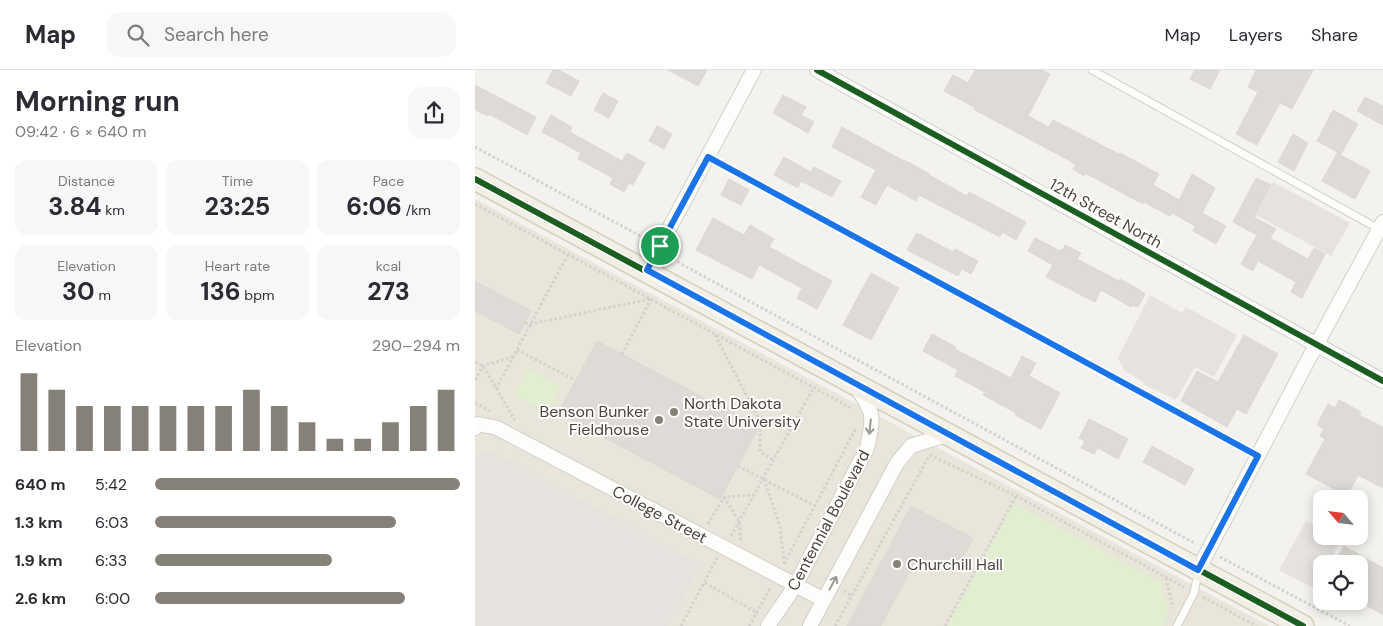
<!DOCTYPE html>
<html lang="en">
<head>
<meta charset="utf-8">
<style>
	body { margin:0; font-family:"DM Sans",sans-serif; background:#f7f7f7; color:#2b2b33; height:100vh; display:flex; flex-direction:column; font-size:19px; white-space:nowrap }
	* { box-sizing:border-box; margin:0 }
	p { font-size:16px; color:#7c7c81 }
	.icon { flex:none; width:28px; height:28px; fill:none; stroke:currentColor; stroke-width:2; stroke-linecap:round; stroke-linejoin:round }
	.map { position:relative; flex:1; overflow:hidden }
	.side { display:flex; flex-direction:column; background:#fff; width:475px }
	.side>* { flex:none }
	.needle { width:32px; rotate:298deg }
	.tools { position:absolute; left:838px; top:420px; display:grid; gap:10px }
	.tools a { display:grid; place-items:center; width:55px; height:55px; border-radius:10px; background:#fff; box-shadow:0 2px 12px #0003; font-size:25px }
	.pin { position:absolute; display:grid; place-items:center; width:42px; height:42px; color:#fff; margin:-21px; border:2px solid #fff; border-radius:50%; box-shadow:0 1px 5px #0007 }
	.round { display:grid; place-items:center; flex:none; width:52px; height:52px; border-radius:15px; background:#f7f7f7 }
	.headline { display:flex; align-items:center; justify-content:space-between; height:85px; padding:0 15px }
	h1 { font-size:28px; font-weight:700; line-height:38px }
	.metrics { display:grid; grid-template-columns:repeat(3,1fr); gap:8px; height:85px; padding:5px 15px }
	.metrics div { display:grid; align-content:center; border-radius:12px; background:#f7f7f7; text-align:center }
	.metrics b { font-size:25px; font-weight:700 }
	.metrics small { font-size:14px; font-weight:400 }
	.metrics p { font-size:14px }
	.chart { height:140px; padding:10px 15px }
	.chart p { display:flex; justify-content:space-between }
	.chart svg { width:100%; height:90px; margin-top:5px; stroke:#868178; stroke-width:6 }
	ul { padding:0 15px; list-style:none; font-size:16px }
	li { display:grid; grid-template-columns:80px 60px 1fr; align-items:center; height:38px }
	li i { height:12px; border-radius:6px; background:#868178 }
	header { display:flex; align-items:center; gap:30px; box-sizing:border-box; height:70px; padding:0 25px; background:#fff; border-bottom:1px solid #e1e1e2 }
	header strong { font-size:24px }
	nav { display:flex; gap:28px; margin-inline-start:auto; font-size:18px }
	.search { width:350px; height:45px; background:#f7f7f7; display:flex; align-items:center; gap:12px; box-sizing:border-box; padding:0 18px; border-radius:15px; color:#7c7c81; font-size:19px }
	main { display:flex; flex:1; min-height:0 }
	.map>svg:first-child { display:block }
	.education { fill:#eae5da }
	.green { fill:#e1eecf }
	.parking { fill:#e6e3df }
	.building { fill:#dedbd6; stroke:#dcd9d4 }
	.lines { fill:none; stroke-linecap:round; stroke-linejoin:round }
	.lane-casing { stroke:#d2d0cb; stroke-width:9 }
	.street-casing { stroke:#d2d0cb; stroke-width:16 }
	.primary-casing { stroke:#d6cebb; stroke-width:24 }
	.path { stroke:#d3d2cc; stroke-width:3; stroke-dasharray:2.5 2.5; stroke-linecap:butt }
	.lane { stroke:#fdfdfc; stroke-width:7 }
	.street { stroke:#fdfdfc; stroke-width:14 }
	.primary { stroke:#f2efe6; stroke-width:21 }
	.cycleway-casing { stroke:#fff; stroke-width:9 }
	.cycleway { stroke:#1b5e20; stroke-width:6 }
	.oneway { stroke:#9b9791 }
	.route-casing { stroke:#fff; stroke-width:10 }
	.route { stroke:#1a73e8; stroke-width:6 }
	.poi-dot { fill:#868178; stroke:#fff; stroke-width:2 }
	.labels { text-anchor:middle; stroke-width:4; stroke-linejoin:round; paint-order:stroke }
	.street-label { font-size:16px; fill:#4b4439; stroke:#fff }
	.poi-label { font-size:16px; fill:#4b4439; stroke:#fff; text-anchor:start }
</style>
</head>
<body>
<header>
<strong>Map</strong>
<div class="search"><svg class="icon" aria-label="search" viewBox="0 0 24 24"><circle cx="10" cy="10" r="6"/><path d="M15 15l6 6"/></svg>Search here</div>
<nav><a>Map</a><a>Layers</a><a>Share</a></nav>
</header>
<main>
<section class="side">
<div class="headline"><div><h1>Morning run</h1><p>09:42 · 6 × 640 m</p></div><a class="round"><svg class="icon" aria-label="share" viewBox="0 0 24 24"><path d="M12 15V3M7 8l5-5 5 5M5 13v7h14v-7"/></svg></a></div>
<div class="metrics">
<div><p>Distance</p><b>3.84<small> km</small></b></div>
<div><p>Time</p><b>23:25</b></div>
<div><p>Pace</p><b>6:06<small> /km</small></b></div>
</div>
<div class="metrics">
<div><p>Elevation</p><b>30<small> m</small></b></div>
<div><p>Heart rate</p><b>136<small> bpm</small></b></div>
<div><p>kcal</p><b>273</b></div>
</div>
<div class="chart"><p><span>Elevation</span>290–294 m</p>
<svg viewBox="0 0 160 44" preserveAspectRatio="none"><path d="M5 44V6M15 44V14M25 44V22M35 44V22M45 44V22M55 44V22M65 44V22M75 44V22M85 44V14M95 44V22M105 44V30M115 44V38M125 44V38M135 44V30M145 44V22M155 44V14"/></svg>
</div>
<ul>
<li><b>640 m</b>5:42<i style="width:100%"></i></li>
<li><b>1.3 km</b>6:03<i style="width:79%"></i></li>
<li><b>1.9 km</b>6:33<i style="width:58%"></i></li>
<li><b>2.6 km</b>6:00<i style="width:82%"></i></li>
</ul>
</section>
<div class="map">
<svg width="908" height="556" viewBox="0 0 908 556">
	<rect width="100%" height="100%" fill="#f4f2ee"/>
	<path class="education" d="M0,129L794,556H0Z"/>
	<path class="green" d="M53,299L86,317L72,343L39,325Z
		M539,433L685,512L694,540L688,556H474V553Z"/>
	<path class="parking" d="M798,112L875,153L856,186L781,145Z
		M675,225L707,243L711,237L762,265L739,307L720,297L701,330L668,314L669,312L650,301L643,288Z
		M15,381L225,494L192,556H0V389L3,383Z
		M831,451L846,459V466H860L866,469L853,494H846V506L840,519L804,500Z"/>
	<path class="building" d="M78,0H84L104,11L96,26L71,13Z
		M193,0H232L223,16Z
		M500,0H567L575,4L553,46L574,57L578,50L644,84L645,83L684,104L678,115L704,130L717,104L740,118L727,143L751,156L741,174L718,161L720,156L697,143L695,146L669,132L668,134L610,103L609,106L598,99L601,95L595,91L500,40L499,37L469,21L478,5L493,13Z
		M720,0H745L735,19L715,9Z
		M781,0H838L817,39L805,33L782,75L761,64L783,22L773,17Z
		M0,15L61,47L52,65L14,44L13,46L0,40Z
		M128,23L143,31L134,48L119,40Z
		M308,25L331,37L326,45L339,52L333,63L298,43Z
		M890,27L908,36V55L882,41Z
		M858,40L883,54L866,84L842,71Z
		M76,45L97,57L95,62L147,91L152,83L170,93L158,115L154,113L149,122L135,114L138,108L103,89L106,83L67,62Z
		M182,56L197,64L189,79L174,71Z
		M367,57L429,91V90L455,104L454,105L492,126L494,122L551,152L541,170L527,162L525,167L444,125L441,131L412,115L401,135L386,127L401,100L357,77Z
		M818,64L833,73L819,101L803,92Z
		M862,83L895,101L880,129L847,111Z
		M309,87L336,102L339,97L366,111L357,127L326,111L323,118L299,105Z
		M781,108L796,115L779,147L801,159L795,168L833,189L839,178L850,184L827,228L816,222L821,212L783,191L778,201L766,194L782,165L758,152Z
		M254,109L274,120L266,135L246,125Z
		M238,148L269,165L275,155L299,169L294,177L357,211L342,239L322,228L327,218L284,195L277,209L221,180Z
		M442,163L478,182L480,179L503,191L496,204L487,199L483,206L432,180Z
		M560,168L585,181L586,179L588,180L590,175L606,183L602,189L644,211L645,209L665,220V221L670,224L663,237L658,235L656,237L626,220L620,232L571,207L578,195L553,181Z
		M396,203L424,218L396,270L368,255Z
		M0,211L56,241L44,264L0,241Z
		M457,264L481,277L480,279L536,308L547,286L561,293L554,306L585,323L566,359L540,345L541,343L508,325L510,322L480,306L483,300L448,281Z
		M769,265L803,284L771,344L762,339L752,357L706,331L722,301L743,312Z
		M122,271L284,357L245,429L83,343Z
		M864,330L886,342L884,345L908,357V418L883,405L872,426L831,404L850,369L845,366L849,359L842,355L853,334L860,338Z
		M614,349L653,369L643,389L623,378L619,384L606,378L610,371L604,368Z
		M677,376L719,399L710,415L668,392Z
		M436,436L498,468L479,504L443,485L406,556H372Z
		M869,476L908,498V545L884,531V494H859Z"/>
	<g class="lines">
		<g class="lane-casing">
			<path id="lane" d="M617,0L904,159
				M233,87L783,386
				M702,556L719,523L723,503"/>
		</g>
		<g class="street-casing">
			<path id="street" d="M342,0L908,311
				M172,200L279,0
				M0,358L3,354L22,358L349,530
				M723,500L832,292L908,152
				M293,556L320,516L392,378C394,367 399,353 395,341C392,332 385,324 381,315
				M335,556L422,393L436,376L474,364"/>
		</g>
		<g class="primary-casing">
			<path id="primary" d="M0,109L828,556"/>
		</g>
		<path class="path" d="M0,77L173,170
			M0,134L378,339
			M195,185L206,194L721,474
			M50,253L56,254L175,229
			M240,265L285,351V382L299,390
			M42,280L100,310
			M147,284L176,229
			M0,292L8,296L40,350
			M0,310L8,296L38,287
			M21,319L93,184
			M0,333L15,341
			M455,385L541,426L709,517
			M263,396L340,436
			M289,409L305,457L309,492
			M249,427L264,451L266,472
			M233,454L249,427L279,425
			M256,466L339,317
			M745,487L875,556
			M309,494L381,358
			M691,508L698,538
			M230,513L283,543
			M369,521L377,526
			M728,527L781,556
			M206,556L242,488
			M274,556L296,517
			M360,556L454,386
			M470,556L541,426"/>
		<use href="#lane" class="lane"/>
		<use href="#street" class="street"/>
		<use href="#primary" class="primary"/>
		<g class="cycleway-casing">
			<path id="cycleway" d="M342,0L908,311
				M0,109L828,556"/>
		</g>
		<use href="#cycleway" class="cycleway"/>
	</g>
	<defs><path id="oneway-shaft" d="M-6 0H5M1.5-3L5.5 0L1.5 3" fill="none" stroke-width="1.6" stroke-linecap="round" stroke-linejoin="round" transform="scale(1.25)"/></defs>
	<g class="oneway">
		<use href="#oneway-shaft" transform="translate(395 357) rotate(96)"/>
		<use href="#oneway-shaft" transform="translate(358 513) rotate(-62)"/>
	</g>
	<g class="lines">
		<g class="route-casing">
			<path id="route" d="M233,87L783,386L723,500L172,200Z"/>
		</g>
		<use href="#route" class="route"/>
	</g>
	<g class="poi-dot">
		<circle cx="199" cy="342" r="5"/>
		<circle cx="184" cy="350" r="5"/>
		<circle cx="422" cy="494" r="5"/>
	</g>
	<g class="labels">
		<g class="street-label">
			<text transform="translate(631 143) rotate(29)" y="6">12th Street North</text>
			<text transform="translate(185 444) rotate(28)" y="6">College Street</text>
			<text transform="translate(353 450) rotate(-62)" y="6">Centennial Boulevard</text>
		</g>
		<g class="poi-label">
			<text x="209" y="339">North Dakota<tspan x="209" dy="18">State University</tspan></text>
			<text x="174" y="347" text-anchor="end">Benson Bunker<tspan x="174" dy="18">Fieldhouse</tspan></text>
			<text x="432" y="500">Churchill Hall</text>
		</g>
	</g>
</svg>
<div class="tools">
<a><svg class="needle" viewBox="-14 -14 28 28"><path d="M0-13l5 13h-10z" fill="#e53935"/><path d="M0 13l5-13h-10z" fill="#7c7c81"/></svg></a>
<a><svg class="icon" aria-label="locate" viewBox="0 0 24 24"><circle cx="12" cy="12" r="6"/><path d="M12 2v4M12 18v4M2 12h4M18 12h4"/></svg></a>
</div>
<div class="pin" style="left:185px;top:176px;background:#1e9e55"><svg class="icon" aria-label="arrive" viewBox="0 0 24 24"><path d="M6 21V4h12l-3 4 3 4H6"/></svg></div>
</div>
</main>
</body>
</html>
